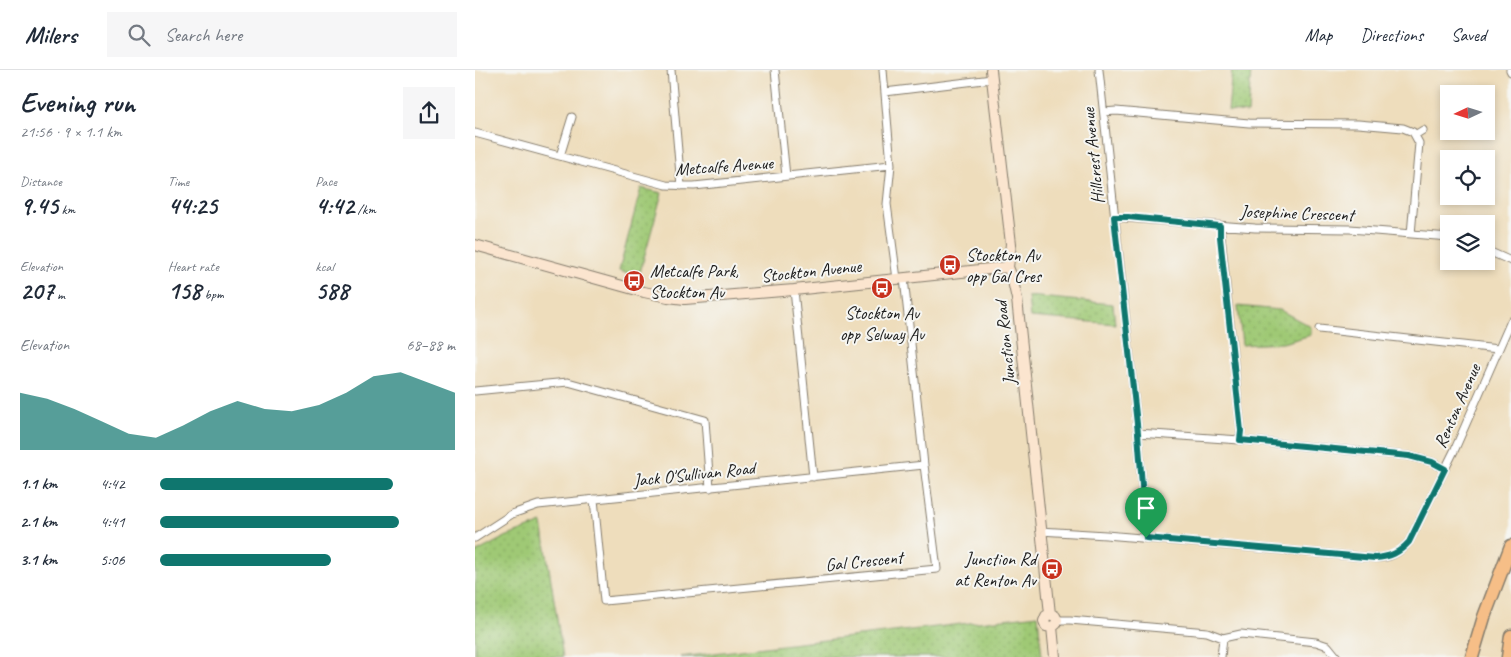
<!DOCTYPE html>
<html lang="en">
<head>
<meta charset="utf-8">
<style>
	body { margin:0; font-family:Caveat,sans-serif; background:#f6f6f7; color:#1f2937; height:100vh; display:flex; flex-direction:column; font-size:19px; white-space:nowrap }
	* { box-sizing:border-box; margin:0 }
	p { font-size:16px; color:#747a83 }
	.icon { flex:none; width:28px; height:28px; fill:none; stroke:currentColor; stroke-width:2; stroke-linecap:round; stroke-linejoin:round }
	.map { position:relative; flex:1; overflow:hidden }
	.drawer { display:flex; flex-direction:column; background:#fff; width:475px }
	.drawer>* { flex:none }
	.needle { width:32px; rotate:266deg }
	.tools { position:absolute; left:965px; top:15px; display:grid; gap:10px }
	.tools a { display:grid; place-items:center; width:55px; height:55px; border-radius:0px; background:#fff; box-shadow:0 2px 8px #0003; font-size:25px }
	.pin { position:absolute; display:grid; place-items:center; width:42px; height:42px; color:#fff; margin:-51px -21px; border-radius:50% 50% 50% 0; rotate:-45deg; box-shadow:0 0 5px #0007 }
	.pin .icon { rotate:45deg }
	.round { display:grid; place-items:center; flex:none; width:52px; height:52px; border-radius:0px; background:#f6f6f7 }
	.head { display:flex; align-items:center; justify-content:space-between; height:85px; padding:0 20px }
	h1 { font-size:28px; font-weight:800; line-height:38px }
	.figures { display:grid; grid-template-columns:repeat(3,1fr); gap:8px; height:85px; padding:5px 20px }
	.figures div { display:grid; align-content:center }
	.figures b { font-size:25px; font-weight:800 }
	.figures small { font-size:14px; font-weight:400 }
	.figures p { font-size:14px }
	.chart { height:140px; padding:10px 20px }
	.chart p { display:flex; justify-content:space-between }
	.chart svg { width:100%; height:90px; margin-top:5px; fill:#0f766e; opacity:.7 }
	ul { padding:0 20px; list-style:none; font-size:16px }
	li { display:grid; grid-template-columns:80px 60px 1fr; align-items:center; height:38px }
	li i { height:12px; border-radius:6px; background:#0f766e }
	header { display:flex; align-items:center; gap:30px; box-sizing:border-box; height:70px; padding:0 25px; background:#fff; border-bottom:1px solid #e0e1e3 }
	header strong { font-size:24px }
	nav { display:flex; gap:28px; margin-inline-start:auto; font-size:18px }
	.search { width:350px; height:45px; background:#f6f6f7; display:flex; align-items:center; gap:12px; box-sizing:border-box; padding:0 18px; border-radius:0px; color:#747a83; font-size:19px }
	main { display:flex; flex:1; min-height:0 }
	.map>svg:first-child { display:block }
	.park { fill:url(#park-dots); stroke:#5e7248 }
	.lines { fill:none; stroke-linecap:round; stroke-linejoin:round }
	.street-casing { stroke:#857c6c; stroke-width:9 }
	.secondary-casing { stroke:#857c6c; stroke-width:12 }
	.highway-casing { stroke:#857c6c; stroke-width:15 }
	.street { stroke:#fff; stroke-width:7 }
	.secondary { stroke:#fbe5cf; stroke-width:10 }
	.highway { stroke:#f6be87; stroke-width:12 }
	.route-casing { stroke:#fff; stroke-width:10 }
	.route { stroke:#0f766e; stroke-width:6 }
	.labels { text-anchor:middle; stroke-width:4; stroke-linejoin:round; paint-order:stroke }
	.street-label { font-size:18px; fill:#1c1c1c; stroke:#f6f6f2 }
	.poi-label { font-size:18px; fill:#1c1c1c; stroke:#f6f6f2; text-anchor:start }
</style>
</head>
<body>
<header>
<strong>Milers</strong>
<div class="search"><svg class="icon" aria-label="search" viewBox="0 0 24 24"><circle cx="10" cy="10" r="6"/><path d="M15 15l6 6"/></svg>Search here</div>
<nav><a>Map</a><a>Directions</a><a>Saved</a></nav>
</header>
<main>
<section class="drawer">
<div class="head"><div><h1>Evening run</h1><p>21:56 · 9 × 1.1 km</p></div><a class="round"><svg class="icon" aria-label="share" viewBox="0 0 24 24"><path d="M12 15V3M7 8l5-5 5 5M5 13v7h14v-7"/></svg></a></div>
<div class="figures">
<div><p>Distance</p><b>9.45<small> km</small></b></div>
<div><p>Time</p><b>44:25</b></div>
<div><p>Pace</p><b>4:42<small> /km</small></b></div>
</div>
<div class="figures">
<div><p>Elevation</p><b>207<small> m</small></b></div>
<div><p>Heart rate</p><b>158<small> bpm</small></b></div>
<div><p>kcal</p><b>588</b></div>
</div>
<div class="chart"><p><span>Elevation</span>68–88 m</p>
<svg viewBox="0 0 160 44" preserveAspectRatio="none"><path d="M0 44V16L10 19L20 24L30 30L40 36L50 38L60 32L70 25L80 20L90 24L100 25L110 22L120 16L130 8L140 6L150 11L160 16V44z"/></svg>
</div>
<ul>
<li><b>1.1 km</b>4:42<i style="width:79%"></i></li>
<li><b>2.1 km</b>4:41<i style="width:81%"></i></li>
<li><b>3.1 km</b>5:06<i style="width:58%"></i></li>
</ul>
</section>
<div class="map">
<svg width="1036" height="587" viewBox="0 0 1036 587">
	<defs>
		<pattern id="park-dots" width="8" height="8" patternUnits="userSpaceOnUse" patternTransform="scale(1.25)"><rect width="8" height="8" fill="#9fc975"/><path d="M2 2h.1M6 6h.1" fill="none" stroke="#88ac65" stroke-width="1.8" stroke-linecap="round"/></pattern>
	</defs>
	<rect width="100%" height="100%" fill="#f6f6f2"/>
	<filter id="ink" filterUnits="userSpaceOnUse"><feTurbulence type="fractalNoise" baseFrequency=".02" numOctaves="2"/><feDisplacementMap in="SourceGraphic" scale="10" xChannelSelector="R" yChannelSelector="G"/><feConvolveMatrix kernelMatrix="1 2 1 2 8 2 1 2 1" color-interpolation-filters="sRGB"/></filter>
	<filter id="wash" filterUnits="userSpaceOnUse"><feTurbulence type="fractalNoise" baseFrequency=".0096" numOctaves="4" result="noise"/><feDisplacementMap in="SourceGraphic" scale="20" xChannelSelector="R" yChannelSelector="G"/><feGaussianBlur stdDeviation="1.12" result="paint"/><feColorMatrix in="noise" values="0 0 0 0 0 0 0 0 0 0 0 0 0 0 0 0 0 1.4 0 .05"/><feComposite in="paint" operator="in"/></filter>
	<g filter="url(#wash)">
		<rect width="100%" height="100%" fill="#eeddbc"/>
		<path class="park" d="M757,0H776L773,43L753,41Z
			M166,118L187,123L164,206L144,201Z
			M553,226L638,234L640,254L555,247Z
			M763,236L805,240L836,257V265L808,273L767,275Z
			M67,453L88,587H0V483L30,467Z
			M563,545L567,587H205Z"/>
	</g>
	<g filter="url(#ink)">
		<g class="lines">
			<g class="street-casing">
				<path id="street" d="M196,0L206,116
					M300,0L311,106
					M408,0L416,95L412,134L422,209
					M624,0L663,363L671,468
					M1035,0L1036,2
					M410,22L517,9
					M629,42L641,41L774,53L883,54L928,58L938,62L944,73L936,164
					M0,63L180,112L191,115L219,116L416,95
					M940,65L948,60
					M85,86L97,47
					M639,147L780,158L875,159L974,167
					M745,156L766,361L765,370
					M1011,180L1036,191
					M319,220L338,407
					M844,259L1023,279
					M0,321L93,312L230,350L235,418
					M663,363L765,370L934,386L957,392L970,399
					M119,429L129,531L462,499L449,395L429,208
					M565,461L631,465L900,488C915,488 924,483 934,472L980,379L1036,251
					M0,468L37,444L63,435L449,395
					M582,550H595L732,562L748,568L766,564L841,572L853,576L862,587
					M746,587L748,568"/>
			</g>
			<g class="secondary-casing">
				<path id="secondary" d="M516,0L536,174L533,197L537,207L542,229L575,544
					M0,175L169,222L193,227L210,229L319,220L533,197
					M575,544L571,546L569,551L571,556L577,557
					M575,544L580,546L582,550L581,554L577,557
					M577,557L580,587"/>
			</g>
			<g class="highway-casing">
				<path id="highway" d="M997,587L1009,547L1036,476
					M1033,587L1036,566"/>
			</g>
			<use href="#street" class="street"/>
			<use href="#secondary" class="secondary"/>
			<use href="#highway" class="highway"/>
		</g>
	</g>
	<g class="lines" filter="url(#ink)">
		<g class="route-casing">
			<path id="route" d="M639,147H653L745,156V167L766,361L765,370L934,386L957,392L970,399L934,472C924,483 915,487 900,488L671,468L663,363Z"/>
		</g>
		<use href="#route" class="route"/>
	</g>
	<defs>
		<g id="bus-disc" transform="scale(1.125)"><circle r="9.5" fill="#c8321e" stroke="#f6f6f2"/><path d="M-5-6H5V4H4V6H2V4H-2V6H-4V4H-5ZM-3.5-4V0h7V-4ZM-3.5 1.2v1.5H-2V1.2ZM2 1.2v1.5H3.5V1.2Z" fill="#fff"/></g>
	</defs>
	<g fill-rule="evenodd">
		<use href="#bus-disc" x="475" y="195"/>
		<use href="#bus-disc" x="159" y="211"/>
		<use href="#bus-disc" x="407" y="218"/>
		<use href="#bus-disc" x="577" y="499"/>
	</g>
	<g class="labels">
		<g class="street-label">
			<text transform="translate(618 86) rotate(-96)" y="6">Hillcrest Avenue</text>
			<text transform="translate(249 96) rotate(-4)" y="6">Metcalfe Avenue</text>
			<text transform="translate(822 143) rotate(2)" y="6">Josephine Crescent</text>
			<text transform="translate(336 201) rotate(-6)" y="6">Stockton Avenue</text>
			<text transform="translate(530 273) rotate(-96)" y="6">Junction Road</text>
			<text transform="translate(982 336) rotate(-66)" y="6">Renton Avenue</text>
			<text transform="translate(219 404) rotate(-6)" y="6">Jack O'Sullivan Road</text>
			<text transform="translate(389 491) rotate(-6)" y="6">Gal Crescent</text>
		</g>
		<g class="poi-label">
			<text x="491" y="191">Stockton Av<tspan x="491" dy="21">opp Gal Cres</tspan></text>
			<text x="175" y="207">Metcalfe Park,<tspan x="175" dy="21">Stockton Av</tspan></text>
			<text x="407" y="249" text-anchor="middle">Stockton Av<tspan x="407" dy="21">opp Selway Av</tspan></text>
			<text x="561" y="495" text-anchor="end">Junction Rd<tspan x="561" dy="21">at Renton Av</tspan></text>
		</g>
	</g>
</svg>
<div class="tools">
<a><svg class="needle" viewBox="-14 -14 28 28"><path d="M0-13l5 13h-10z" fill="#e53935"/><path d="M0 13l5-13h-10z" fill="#747a83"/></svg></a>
<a><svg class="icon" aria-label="locate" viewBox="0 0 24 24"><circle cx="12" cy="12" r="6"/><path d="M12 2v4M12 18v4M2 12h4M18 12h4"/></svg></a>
<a><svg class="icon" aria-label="layers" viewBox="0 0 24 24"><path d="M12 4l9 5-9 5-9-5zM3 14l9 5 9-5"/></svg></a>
</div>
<div class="pin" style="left:671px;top:468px;background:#1e9e55"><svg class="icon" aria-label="arrive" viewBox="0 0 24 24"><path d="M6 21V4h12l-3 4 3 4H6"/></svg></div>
</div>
</main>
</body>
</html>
